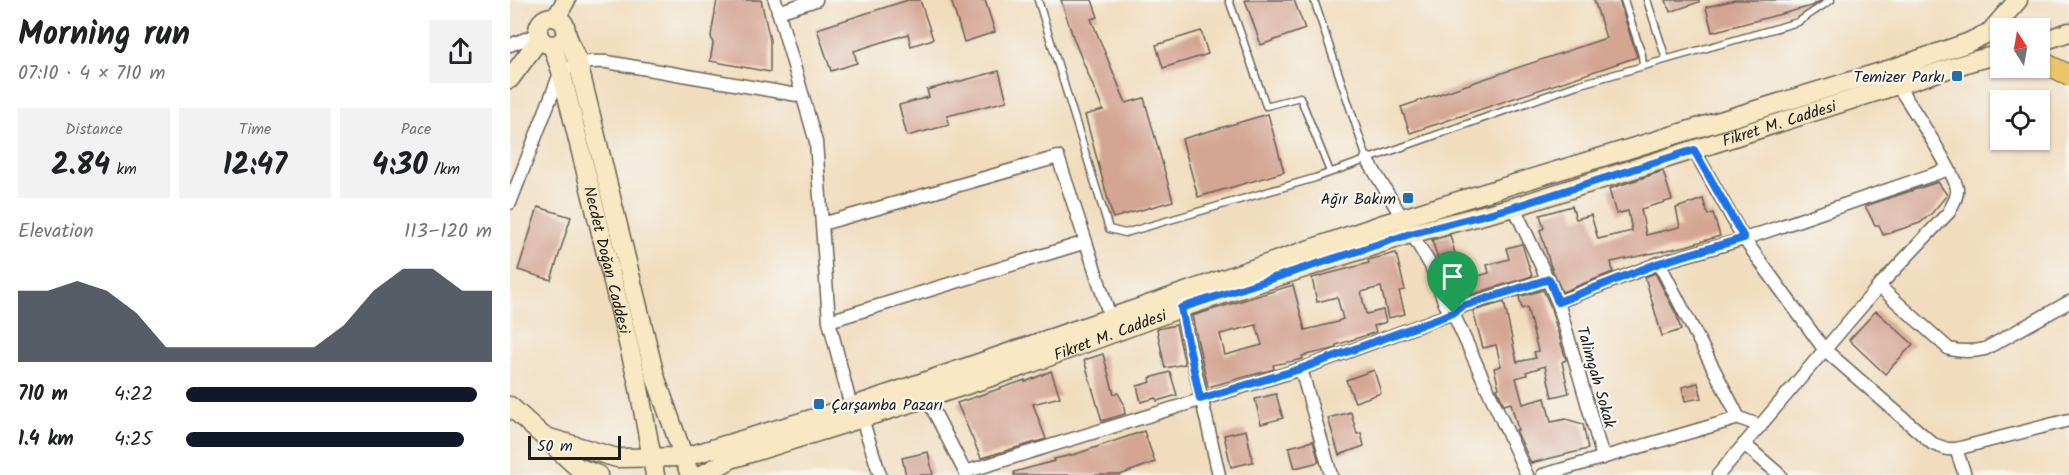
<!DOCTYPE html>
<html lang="en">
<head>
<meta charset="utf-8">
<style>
	body { margin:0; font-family:Kalam,sans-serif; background:#f2f2f2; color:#202124; height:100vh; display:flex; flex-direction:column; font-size:22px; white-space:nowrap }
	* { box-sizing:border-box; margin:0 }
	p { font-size:20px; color:#757577 }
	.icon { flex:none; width:33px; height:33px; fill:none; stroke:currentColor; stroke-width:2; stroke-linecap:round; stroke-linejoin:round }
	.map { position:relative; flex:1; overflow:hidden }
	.drawer { display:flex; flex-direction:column; background:#fff; width:510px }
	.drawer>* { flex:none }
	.needle { width:39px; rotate:349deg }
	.fabs { position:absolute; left:1480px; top:18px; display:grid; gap:12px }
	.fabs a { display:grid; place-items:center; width:60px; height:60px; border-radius:0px; background:#fff; box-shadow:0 2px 4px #0004; font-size:30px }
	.scale { position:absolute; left:18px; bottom:15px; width:93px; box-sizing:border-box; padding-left:6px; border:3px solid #1c1c1c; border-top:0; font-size:16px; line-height:21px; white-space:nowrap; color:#1c1c1c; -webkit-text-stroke:4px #f6f6f2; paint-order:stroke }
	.pin { position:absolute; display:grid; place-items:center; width:51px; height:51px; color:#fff; margin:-62px -26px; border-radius:50% 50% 50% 0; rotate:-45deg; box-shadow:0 0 6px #0007 }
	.pin .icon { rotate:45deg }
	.round { display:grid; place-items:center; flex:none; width:63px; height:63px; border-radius:0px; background:#f2f2f2 }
	.head { display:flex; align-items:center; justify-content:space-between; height:102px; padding:0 18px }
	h1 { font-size:33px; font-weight:700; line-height:45px }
	.metrics { display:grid; grid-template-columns:repeat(3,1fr); gap:9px; height:102px; padding:6px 18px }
	.metrics div { display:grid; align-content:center; border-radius:0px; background:#f2f2f2; text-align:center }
	.metrics b { font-size:30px; font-weight:700 }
	.metrics small { font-size:16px; font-weight:400 }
	.metrics p { font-size:16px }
	.chart { height:168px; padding:12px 18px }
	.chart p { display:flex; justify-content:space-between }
	.chart svg { width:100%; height:108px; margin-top:6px; fill:#111827; opacity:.7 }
	ul { padding:0 18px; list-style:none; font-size:20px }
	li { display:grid; grid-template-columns:96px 72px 1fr; align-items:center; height:45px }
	li i { height:15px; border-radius:8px; background:#111827 }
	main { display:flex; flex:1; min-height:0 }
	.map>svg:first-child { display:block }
	.building { fill:#d4a593; fill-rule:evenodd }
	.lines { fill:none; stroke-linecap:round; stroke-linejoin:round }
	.lane-casing { stroke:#676055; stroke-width:9 }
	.street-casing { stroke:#676055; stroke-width:15 }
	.secondary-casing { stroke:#676055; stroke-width:21 }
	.primary-casing { stroke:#676055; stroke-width:22 }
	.lane { stroke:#fff; stroke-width:6 }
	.street { stroke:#fff; stroke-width:12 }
	.secondary { stroke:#f8e8c3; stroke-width:18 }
	.primary { stroke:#edc569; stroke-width:20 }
	.route-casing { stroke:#fff; stroke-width:12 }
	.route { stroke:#1a73e8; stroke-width:8 }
	.poi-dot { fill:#1f6fb2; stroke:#f6f6f2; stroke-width:2 }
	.labels { text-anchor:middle; stroke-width:4.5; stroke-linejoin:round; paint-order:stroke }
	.poi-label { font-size:16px; fill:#1c1c1c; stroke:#f6f6f2; text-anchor:end }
	.street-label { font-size:16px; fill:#1c1c1c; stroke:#f6f6f2 }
</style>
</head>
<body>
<main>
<section class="drawer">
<div class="head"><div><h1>Morning run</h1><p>07:10 · 4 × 710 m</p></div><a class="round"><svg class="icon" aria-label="share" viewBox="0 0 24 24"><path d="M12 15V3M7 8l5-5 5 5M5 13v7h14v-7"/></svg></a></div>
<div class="metrics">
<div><p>Distance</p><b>2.84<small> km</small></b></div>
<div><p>Time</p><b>12:47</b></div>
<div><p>Pace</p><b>4:30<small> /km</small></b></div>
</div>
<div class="chart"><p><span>Elevation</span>113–120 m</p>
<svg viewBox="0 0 160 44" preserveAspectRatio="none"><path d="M0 44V15L10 15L20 11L30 15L40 24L50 38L60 38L70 38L80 38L90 38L100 38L110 29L120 15L130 6L140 6L150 15L160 15V44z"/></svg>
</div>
<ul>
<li><b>710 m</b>4:22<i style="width:95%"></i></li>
<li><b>1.4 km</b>4:25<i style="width:91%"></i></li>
</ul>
</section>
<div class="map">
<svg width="1559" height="475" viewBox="0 0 1559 475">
	<rect width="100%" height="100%" fill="#f6f6f2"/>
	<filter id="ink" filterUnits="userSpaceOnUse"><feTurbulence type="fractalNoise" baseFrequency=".0167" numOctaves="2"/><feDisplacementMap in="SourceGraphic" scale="12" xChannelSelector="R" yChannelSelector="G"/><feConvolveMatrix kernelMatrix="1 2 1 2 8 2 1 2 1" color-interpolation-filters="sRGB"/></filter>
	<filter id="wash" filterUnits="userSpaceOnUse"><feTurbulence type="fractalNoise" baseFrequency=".008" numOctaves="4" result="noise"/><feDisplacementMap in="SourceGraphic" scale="24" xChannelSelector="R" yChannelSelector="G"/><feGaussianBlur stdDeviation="1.35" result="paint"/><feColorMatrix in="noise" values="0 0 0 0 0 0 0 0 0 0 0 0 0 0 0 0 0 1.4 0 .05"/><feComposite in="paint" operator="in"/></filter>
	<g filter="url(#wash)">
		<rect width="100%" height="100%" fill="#f1ddbe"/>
		<g id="blocks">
			<path class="building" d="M207,0H251L260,40V72L200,61L203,44L201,36Z
				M398,0H410L423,39L401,46L398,34L344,51L347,63L321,71L307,29Z
				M441,0H475L485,32L454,42Z
				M551,0H582L588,17L581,19L616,103L634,98L663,201L603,218L575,115L593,110L564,40Z
				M735,0H784L795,29L751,45Z
				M1084,0H1109L1127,57L900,133L891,107L1096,38Z
				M1156,0H1189V2L1160,12Z
				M1225,0H1312L1302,6L1202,32L1196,7Z
				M691,31L698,54L653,68L646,45Z
				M489,71L497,101L437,116L439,125L397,136L389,105L419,97L417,90Z
				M758,114L774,172L688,197L672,139Z
				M1153,171L1162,200L1131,209L1136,235L1170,227L1166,208L1193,199L1198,215L1203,213L1210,236L1176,246L1101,262L1103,272L1052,292L1040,264L1030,230L1034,228L1030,215L1062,206L1066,219L1081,215L1088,239L1122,231L1118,211L1106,214L1099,189Z
				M1428,182L1437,195L1422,213L1410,223L1373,235L1369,225H1365L1355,206Z
				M28,207L61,217L41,280L8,270Z
				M940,235L950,272L934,277L922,240Z
				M1012,244L1022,276L953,297L949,281L979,273L977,265L999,259L996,248Z
				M886,253L895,290L889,291L895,314L878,318L871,287L851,292L856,314L873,310L876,322L864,326L866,332L826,345V347L823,349L792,356L793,359L763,365L764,369L698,387L682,316L783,285L795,330L828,322V321L833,319L827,297L807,302L802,278L859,263L858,260ZM746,325L752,345L715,355L710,334Z
				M1145,273L1167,316L1171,330L1152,336L1135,277Z
				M1033,290L1040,305L1056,360L1052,362L1059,393L1042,397L1035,366L1016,372L1017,375L1006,378L1013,404L1035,398L1041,422L1056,419L1073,424L1078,449L1021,463L1006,430H1008L1001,403L994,405L987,389L989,388L984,368L991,366L986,345L973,348L963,311L994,302L1007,362L1026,358L1024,352L1028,351L1017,307L1012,309L1009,297Z
				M1366,311L1403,344L1375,374L1339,340Z
				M666,325L675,364L655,368L647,329Z
				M593,354L604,394L608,393L613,402L615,414L592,421L574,360Z
				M864,370L871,393L845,402L836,380Z
				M541,371L550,397L523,404L536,439L471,458L447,403L515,380V382Z
				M660,372L667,395L647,401L646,398L631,402L627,386L641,382L640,378Z
				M1188,383L1192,398L1175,401L1172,387Z
				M766,394L773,418L751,424L745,399Z
				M841,412L847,434L851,433L854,446L829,455L818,418Z
				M736,430L743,462L721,467L714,435Z
				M634,431L645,462L610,475H504V472L545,461L544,459L566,454Z
				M803,441L809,462L785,468L779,447Z
				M418,452L423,475H396L392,458Z"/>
		</g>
	</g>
	<g filter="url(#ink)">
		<use href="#blocks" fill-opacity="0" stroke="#676055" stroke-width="1.5"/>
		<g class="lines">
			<g class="lane-casing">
				<path id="lane" d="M528,0L599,229L615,233L805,178L1067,85L1288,22L1321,0
					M719,0L756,106L790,97L820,172
					M804,0L857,159
					M1114,0L1132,55L1133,66
					M1137,0L1156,59"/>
			</g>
			<g class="street-casing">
				<path id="street" d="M265,0L306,142L319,321L341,407
					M268,12L306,0
					M0,45L28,34
					M1184,150L1234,239L1314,349L1423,444L1437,449H1446L1559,420
					M857,159L921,266L935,304L943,313L1017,475
					M0,203L51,71C67,63 79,61 97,62L293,96
					M1004,207L1048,302L1093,458
					M312,224L548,157L576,242
					M1149,263L1229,418
					M1369,286L1439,349C1452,352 1462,352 1475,349L1559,302
					M1048,302L1149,263L1234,239L1439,169
					M671,308L709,475
					M319,321L576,242L600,317
					M791,369L821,475
					M417,398L455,472L791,369L943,313L953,306L1039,279
					M352,419L370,475
					M1234,444L1270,475
					M1446,449L1455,475
					M1033,475L1229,418L1251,426
					M1208,475L1369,286L1439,212C1442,205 1448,197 1447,189C1445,172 1400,105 1388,86"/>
			</g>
			<g class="secondary-casing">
				<g id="secondary">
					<circle cx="42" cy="31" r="14"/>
					<path d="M46,18L56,0"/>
					<path d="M56,33L68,63L145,376L180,475"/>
					<path d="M1530,42L1559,32"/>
					<path id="s1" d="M42,45L51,71L128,383L145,475"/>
					<path d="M0,79L30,38"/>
					<path d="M0,406L67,467L88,475"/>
					<path d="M36,437L107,458L175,457L341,407L876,223L1387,67L1457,43L1480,32L1508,0"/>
					<path id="s2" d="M192,475L221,459L417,398L511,367L671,308L900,234L1004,207L1463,61L1491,54"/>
				</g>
			</g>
			<g class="primary-casing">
				<path id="primary" d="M1530,61L1559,75"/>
			</g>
			<use href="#lane" class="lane"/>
			<use href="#street" class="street"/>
			<use href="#secondary" class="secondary"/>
			<use href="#primary" class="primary"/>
		</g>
	</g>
	<g class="lines" filter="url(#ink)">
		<g class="route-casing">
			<path id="route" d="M1184,150L1234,238L1149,263L1048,302L1039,279L953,306L943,313L790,369L690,399L671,308L900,234L1004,207Z"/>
		</g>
		<use href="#route" class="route"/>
	</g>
	<g class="poi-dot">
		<rect x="1441" y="70" width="12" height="12" rx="3"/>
		<rect x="892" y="192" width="12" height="12" rx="3"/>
		<rect x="303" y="398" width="12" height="12" rx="3"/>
	</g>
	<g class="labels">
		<g class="poi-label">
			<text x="1435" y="82">Temizer Parkı</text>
			<text x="886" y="204">Ağır Bakım</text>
			<text x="321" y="410" text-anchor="start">Çarşamba Pazarı</text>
		</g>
		<g class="street-label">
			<text dy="6" stroke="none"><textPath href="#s2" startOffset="1134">Fikret M. Caddesi</textPath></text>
			<text dy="6" stroke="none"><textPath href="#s1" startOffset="222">Necdet Doğan Caddesi</textPath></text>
			<text dy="6" stroke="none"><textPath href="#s2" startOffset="432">Fikret M. Caddesi</textPath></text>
			<text transform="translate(1087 377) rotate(74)" y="6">Talimgah Sokak</text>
		</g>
	</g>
</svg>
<div class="fabs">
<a><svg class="needle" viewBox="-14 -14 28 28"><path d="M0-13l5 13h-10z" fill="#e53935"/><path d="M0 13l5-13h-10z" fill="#757577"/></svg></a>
<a><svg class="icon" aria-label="locate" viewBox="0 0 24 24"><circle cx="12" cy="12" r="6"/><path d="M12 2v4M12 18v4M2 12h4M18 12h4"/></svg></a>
</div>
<div class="scale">50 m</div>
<div class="pin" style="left:943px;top:313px;background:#1e9e55"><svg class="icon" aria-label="arrive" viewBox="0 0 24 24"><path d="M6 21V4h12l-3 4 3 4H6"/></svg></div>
</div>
</main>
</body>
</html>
